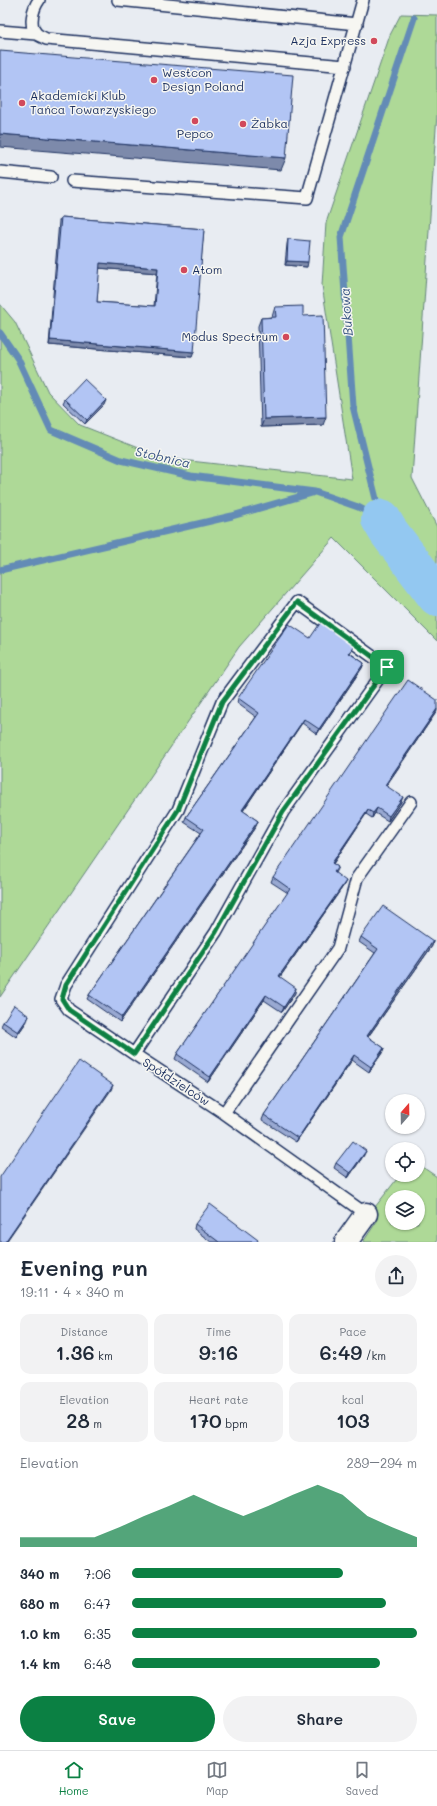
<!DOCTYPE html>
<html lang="en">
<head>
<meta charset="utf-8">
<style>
	body { margin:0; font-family:Mali,sans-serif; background:#f2f2f3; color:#1f2937; height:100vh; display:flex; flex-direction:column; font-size:15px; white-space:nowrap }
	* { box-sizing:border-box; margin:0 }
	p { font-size:13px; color:#747a83 }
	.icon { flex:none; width:22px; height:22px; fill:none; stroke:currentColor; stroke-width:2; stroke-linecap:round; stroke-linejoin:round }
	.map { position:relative; height:1242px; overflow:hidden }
	.panel { display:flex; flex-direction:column; background:#fff; flex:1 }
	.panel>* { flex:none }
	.needle { width:26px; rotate:20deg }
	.fabs { position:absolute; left:385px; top:1094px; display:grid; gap:8px }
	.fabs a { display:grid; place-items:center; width:40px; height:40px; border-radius:50%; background:#fff; box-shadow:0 1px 3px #0004; font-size:20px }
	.pin { position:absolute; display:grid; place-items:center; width:34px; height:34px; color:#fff; margin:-17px; border-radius:8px; box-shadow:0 2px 6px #0006 }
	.round { display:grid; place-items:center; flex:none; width:42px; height:42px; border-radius:21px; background:#f2f2f3 }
	.headline { display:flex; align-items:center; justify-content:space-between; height:68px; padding:0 20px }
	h1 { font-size:22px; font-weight:600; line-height:30px }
	.metrics { display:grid; grid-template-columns:repeat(3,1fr); gap:6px; height:68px; padding:4px 20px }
	.metrics div { display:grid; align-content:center; border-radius:10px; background:#f2f2f3; text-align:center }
	.metrics b { font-size:20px; font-weight:600 }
	.metrics small { font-size:11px; font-weight:400 }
	.metrics p { font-size:11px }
	.chart { height:112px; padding:8px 20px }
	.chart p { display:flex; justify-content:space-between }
	.chart svg { width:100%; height:72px; margin-top:4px; fill:#0b8043; opacity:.7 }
	.action { display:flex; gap:8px; margin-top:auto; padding:8px 20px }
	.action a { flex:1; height:46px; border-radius:24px; background:#0b8043; color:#fff; font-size:16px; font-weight:600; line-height:46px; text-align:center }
	.action a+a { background:#f2f2f3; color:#1f2937 }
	ul { padding:0 20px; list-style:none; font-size:13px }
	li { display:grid; grid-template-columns:64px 48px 1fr; align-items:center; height:30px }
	li i { height:10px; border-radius:5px; background:#0b8043 }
	.dock { display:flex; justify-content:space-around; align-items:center; height:56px; border-top:1px solid #e0e1e3; background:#fff; font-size:11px; color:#747a83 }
	.dock a { display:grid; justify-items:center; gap:2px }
	.dock .active { color:#0b8043 }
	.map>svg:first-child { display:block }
	.green { fill:#aed997; stroke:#64847a; fill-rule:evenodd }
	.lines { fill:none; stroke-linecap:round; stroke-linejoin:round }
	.stream { stroke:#638bb6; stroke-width:7 }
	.river { stroke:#93c8f1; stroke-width:40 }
	.service-casing { stroke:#1b2f5e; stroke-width:14 }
	.minor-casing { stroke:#1b2f5e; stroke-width:25 }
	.service { stroke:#f6f6f2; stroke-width:11 }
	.minor { stroke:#f6f6f2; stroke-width:22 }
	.wall { fill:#99a9d2; stroke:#1b2f5e; fill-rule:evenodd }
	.shaded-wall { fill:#7d8aab; stroke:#1b2f5e }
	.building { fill:#b2c5f4; stroke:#1b2f5e; fill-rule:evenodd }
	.route-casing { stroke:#fff; stroke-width:8 }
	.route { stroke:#0b8043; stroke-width:5 }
	.poi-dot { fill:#d1495b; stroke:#f6f6f2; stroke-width:1.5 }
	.labels { text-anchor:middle; stroke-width:3; stroke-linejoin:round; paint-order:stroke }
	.poi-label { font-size:12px; fill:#1b2f5e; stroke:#f6f6f2; text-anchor:start }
	.street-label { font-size:12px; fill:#1b2f5e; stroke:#f6f6f2 }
	.water-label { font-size:13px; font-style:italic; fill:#395583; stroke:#f6f6f2 }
</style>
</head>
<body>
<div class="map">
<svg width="437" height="1242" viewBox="0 0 437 1242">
	<rect width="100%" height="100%" fill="#e8ecf2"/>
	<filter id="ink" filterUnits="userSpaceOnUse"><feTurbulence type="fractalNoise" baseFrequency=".025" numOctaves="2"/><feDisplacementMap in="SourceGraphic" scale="8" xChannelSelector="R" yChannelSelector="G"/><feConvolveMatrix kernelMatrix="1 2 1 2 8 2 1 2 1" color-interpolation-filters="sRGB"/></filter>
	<g filter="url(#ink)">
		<path class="green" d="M401,14L437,15V114L412,478L437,527V641L334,538L239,647L0,997V304L15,322L48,392L80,425L163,458L352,479L322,285L326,223L390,35Z
			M418,1164L437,1177V1242H363L377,1221L375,1207L400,1175H418ZM392,1197H418V1223H392Z"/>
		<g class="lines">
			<path class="stream" d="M0,333L18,359L51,430L121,460L191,476L315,492L358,507L381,519
				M381,519L353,406L341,237L414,18
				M0,570L232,516L312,493"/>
			<path class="river" d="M381,519L388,531L437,596"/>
			<g class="service-casing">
				<path id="service" d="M39,0C33,8 28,26 37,34C39,36 43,37 46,39L345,66
					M118,0L357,24
					M0,31L36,34
					M0,172L51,177
					M72,181L307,198L363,0
					M134,1054L69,1010L61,999L66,985L178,810L222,702L297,602L387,667L283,812L216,932L134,1054L224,1113L366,1214
					M224,1113L338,948L357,878L411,802"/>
			</g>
			<g class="minor-casing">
				<path id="minor" d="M346,1242L366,1214"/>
			</g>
			<use href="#service" class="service"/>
			<use href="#minor" class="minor"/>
		</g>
		<path class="wall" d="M61,217L204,229L192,357L49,345L59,221ZM99,268L157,273L154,306L97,302Z
			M288,239L307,267L285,265L287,244Z
			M275,307L303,316L323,425L261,427L258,326L261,318L272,317Z
			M65,399L104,405L85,424L63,403Z
			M310,638L352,650L350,653L364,663L362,668L317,734L302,723L243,811L258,821L256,826L120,1022L87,999L89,995L201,833L184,822L186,817L256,717L237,703L238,698Z
			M437,711L386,786L401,802L388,821L375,813L372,818L366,814L333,864L338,867L335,873L344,885L280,977L295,993L282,1012L264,1000L208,1082L175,1059L177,1054L288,893L271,882L273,877Z
			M361,937L433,941L432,946L368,1037L384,1048L382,1053L369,1072L352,1060L296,1142L262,1120L264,1115L375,953L359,942Z
			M27,1021L16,1037L1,1026L3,1022Z
			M364,1155L348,1178L334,1168L336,1163Z
			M195,1224L258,1242H211L194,1229Z"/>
		<path class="shaded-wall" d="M0,134L286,158L281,170L0,147Z
			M287,261L308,262L307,267L285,265Z
			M100,263L158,268L157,273L98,268Z
			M50,340L194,352L192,357L49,345Z
			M106,400L104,405L85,424L87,420Z
			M326,417L323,425L261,427L264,419Z
			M364,663L362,668L317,734L319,729Z
			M437,709V711L383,790L385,785Z
			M304,719L302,723L240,815L242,810Z
			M403,797L401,802L388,821L389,816Z
			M377,808L375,813L372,818L373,813Z
			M368,810L366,814L330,868L332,863Z
			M258,821L256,826L120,1022L122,1017Z
			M346,881L344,885L277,981L279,976Z
			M433,941L432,946L365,1041L367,1036Z
			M296,988L295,993L282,1012L284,1007Z
			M266,995L264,1000L208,1082L210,1077Z
			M29,1016L27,1021L16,1037L18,1032Z
			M384,1048L382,1053L369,1072L371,1067Z
			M354,1055L352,1060L296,1142L298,1138Z
			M113,1085L111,1090L6,1242H5Z
			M366,1151L364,1155L348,1178L350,1173Z"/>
		<path class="building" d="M0,51L293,75L286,158L0,134Z
			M61,217L204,229L194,352L50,340ZM100,263L158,268L155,306L97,302Z
			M288,239L310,241L308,262L287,261Z
			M303,306V316L323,315L326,417L264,419L261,318L276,317L275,307Z
			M84,379L106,400L87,420L65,399Z
			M321,622L354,646L349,653L364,663L319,729L304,719L242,810L258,821L122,1017L89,995L204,829L186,817L259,713L238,698L289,624L310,638Z
			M408,680L437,700V709L385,785L403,797L389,816L377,808L373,813L368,810L332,863L338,867L334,872L346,881L279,976L296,988L284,1007L266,995L210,1077L177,1054L290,889L273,877Z
			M383,906L433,941L367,1036L384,1048L371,1067L354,1055L298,1138L264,1115L378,949L361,937Z
			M14,1005L29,1016L18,1032L3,1022Z
			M79,1061L113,1085L5,1242H0V1177Z
			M353,1141L366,1151L350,1173L336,1163Z
			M210,1204L258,1240L257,1242H219L195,1224Z"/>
	</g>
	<g class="lines" filter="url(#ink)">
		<g class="route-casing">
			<path id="route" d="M297,602L387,667L283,812L216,932L134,1054L69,1010L62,999L66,985L178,810L222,702Z"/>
		</g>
		<use href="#route" class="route"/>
	</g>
	<g class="poi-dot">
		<circle cx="374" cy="41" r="4"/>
		<circle cx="154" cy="80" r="4"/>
		<circle cx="22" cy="103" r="4"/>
		<circle cx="195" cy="121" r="4"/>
		<circle cx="243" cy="124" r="4"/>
		<circle cx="184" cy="270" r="4"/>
		<circle cx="286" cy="337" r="4"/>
	</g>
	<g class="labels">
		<g class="poi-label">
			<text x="366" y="45" text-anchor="end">Azja Express</text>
			<text x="162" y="77">Westcon<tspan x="162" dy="14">Design Poland</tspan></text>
			<text x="30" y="100">Akademicki Klub<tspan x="30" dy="14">Tańca Towarzyskiego</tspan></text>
			<text x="251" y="128">Żabka</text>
			<text x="195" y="138" text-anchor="middle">Pepco</text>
			<text x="192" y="274">Atom</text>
			<text x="278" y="341" text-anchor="end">Modus Spectrum</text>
		</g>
		<g class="street-label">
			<text transform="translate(176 1082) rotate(33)" y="4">Spółdzielców</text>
		</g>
		<g class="water-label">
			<text transform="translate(346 312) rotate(-94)" y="5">Bukowa</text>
			<text transform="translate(163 457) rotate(13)" y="5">Stobnica</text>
		</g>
	</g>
</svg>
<div class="fabs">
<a><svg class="needle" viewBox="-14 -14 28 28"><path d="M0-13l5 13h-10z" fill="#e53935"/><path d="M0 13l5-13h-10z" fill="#747a83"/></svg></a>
<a><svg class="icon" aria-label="locate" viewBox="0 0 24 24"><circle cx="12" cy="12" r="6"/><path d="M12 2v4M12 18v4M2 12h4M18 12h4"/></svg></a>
<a><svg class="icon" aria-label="layers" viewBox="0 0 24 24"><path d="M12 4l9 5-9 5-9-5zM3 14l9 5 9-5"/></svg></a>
</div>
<div class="pin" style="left:387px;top:667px;background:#1e9e55"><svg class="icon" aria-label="arrive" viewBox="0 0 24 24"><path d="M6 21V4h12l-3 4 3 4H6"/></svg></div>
</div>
<section class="panel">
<div class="headline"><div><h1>Evening run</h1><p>19:11 · 4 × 340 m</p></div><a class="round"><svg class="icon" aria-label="share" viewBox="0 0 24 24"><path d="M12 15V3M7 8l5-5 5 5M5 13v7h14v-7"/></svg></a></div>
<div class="metrics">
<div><p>Distance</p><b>1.36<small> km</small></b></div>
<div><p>Time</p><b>9:16</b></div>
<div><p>Pace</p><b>6:49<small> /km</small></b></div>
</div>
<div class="metrics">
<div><p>Elevation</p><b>28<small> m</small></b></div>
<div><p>Heart rate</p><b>170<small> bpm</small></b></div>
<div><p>kcal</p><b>103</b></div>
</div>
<div class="chart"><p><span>Elevation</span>289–294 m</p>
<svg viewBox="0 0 160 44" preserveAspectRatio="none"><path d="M0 44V38L10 38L20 38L30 38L40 32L50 25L60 19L70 12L80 19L90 25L100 19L110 12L120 6L130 12L140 25L150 32L160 38V44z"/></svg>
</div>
<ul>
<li><b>340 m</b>7:06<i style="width:74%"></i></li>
<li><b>680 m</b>6:47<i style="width:89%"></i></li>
<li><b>1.0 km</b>6:35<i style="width:100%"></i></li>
<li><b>1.4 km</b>6:48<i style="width:87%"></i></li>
</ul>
<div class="action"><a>Save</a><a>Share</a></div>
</section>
<nav class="dock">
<a class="active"><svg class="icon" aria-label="home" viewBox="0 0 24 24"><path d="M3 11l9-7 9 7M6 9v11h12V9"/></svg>Home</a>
<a><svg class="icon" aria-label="map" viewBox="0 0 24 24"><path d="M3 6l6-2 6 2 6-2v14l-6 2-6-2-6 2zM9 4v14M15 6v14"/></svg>Map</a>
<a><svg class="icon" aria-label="saved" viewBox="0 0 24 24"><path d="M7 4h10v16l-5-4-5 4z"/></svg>Saved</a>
</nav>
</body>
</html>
